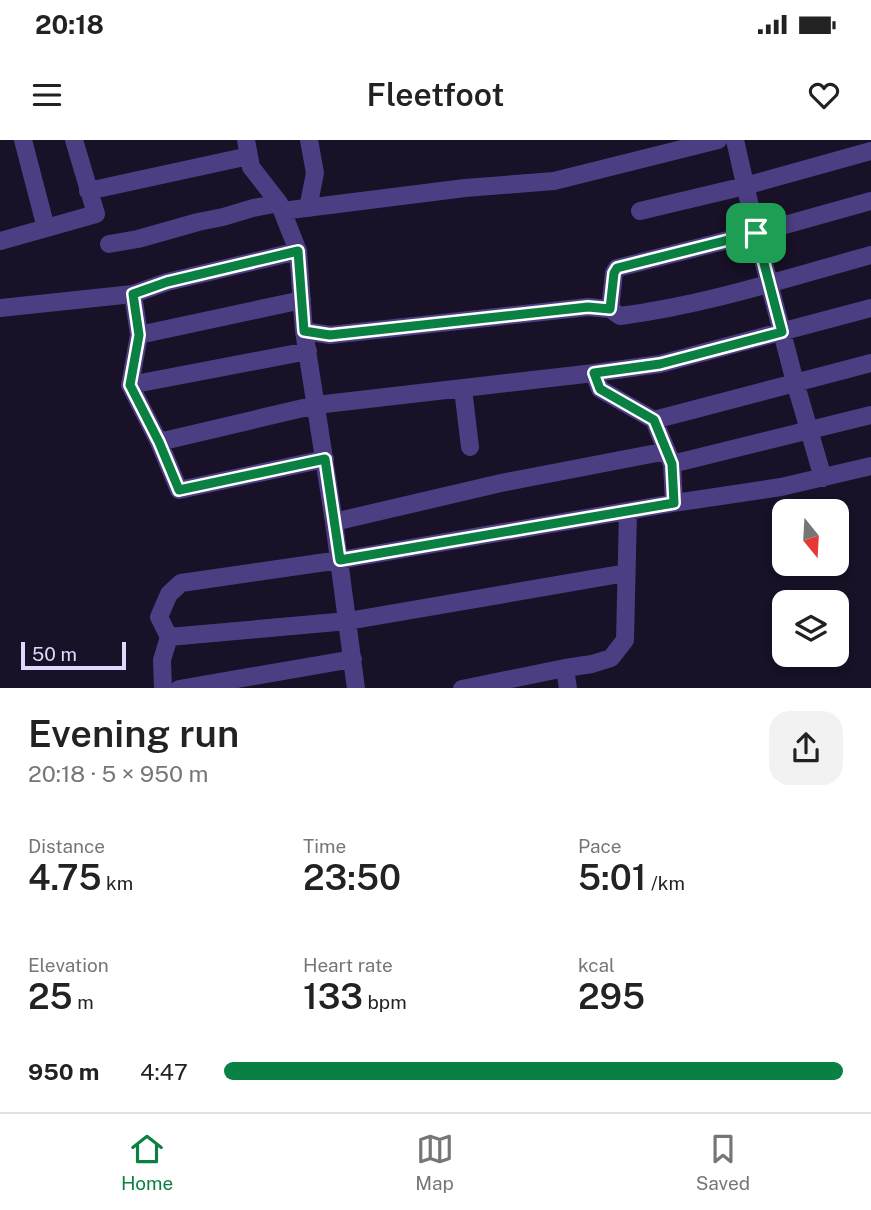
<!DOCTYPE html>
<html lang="en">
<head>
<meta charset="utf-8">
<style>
	body { margin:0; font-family:"Public Sans",sans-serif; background:#f2f2f2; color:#222; height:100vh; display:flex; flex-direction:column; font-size:26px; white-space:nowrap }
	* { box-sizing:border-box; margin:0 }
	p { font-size:23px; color:#767676 }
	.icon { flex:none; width:38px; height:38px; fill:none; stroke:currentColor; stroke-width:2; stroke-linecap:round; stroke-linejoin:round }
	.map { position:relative; height:548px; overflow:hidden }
	.details { display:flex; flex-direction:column; background:#fff; flex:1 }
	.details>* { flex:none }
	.needle { width:46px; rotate:162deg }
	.tools { position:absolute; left:772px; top:359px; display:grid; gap:14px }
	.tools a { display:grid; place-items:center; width:77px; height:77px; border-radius:14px; background:#fff; box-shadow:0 4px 10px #0003; font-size:35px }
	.scale { position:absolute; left:21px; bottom:18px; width:105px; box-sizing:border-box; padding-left:7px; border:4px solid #e2d8fd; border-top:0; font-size:19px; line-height:24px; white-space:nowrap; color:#e2d8fd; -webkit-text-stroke:5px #181127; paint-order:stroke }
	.pin { position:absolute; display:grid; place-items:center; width:60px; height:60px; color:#fff; margin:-30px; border-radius:14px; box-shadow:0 4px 10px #0006 }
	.round { display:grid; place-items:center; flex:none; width:74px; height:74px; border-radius:21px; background:#f2f2f2 }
	.head { display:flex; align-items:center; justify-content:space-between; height:119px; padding:0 28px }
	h1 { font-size:38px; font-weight:600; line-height:52px }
	.figures { display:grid; grid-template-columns:repeat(3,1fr); gap:10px; height:119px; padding:7px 28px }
	.figures div { display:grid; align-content:center }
	.figures b { font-size:35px; font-weight:600 }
	.figures small { font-size:19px; font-weight:400 }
	.figures p { font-size:19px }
	ul { padding:0 28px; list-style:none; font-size:23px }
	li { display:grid; grid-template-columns:112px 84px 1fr; align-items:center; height:52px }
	li i { height:18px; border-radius:9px; background:#0b8043 }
	.status { display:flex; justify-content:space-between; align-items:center; height:49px; padding:0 35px; background:#fff; direction:ltr }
	.status svg { height:19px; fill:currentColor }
	header { display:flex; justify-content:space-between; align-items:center; height:91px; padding:0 28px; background:#fff; font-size:32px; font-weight:600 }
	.menu { display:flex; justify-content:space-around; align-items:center; height:98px; border-top:2px solid #e0e0e0; background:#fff; font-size:19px; color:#767676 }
	.menu a { display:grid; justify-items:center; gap:4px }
	.menu .on { color:#0b8043 }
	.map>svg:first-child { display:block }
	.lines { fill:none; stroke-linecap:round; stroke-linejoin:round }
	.minor { stroke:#4c3e83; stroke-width:18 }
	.route-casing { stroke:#fff; stroke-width:14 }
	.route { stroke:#0b8043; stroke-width:9 }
</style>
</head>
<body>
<div class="status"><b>20:18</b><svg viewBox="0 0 49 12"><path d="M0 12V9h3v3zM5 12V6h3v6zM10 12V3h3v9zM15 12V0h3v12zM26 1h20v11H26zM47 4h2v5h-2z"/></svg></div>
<header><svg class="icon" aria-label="menu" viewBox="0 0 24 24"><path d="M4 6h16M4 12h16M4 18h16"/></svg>Fleetfoot<svg class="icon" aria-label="heart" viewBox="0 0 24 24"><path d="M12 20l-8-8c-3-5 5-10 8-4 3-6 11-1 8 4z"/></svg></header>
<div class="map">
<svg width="871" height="549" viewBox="0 0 871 549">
	<rect width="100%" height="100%" fill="#181127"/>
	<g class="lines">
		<path class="minor" d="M23,0L46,88
			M246,0L251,27L279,63L298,111L304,191L334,382L356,549
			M735,0L756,93L795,242L823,338
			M88,51L249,16
			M308,68L315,33L309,0
			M282,71L465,48L554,41L718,0
			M640,71L745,46L871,11
			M0,101L96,74L74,0
			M109,104L138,99L198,82L223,77L253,68L279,63
			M133,154L139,195L130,245L159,302L179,350L325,319
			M0,168L133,154L167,142L298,111
			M610,169L614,133L617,128L756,93L871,61
			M304,191L330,195L588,167L610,169L620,176C705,165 788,138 871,115
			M139,195L302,160
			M594,233L600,249L654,280L672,324L674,363
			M130,245L308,211
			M463,249L470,307
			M654,280L871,223
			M159,302L316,265L594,233L660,224L871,168
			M672,324L871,275
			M334,382L501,343L667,311
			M169,497L348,481L626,433
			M565,528L568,549
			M163,549L162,520L169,497L159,477L169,454L181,443L340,420L674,363L781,347L871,326
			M179,549L353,519
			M462,549L565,528L592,524L611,518L625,500L628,371"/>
	</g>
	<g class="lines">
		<g class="route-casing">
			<path id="route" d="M756,93L782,192L660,224L594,233L600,249L654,280L672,324L674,363L340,420L325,319L179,350L159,302L130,245L139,195L133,154L167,142L298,111L304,191L330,195L588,167L610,169L614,133L617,128Z"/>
		</g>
		<use href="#route" class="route"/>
	</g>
</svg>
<div class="tools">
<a><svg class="needle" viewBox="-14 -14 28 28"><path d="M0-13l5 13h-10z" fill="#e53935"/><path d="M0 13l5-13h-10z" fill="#767676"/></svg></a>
<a><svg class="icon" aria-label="layers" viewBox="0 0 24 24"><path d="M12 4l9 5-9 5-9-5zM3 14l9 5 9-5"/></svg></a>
</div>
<div class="scale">50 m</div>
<div class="pin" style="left:756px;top:93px;background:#1e9e55"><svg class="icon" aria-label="arrive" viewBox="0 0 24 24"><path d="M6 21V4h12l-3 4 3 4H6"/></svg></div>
</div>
<section class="details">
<div class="head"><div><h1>Evening run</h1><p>20:18 · 5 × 950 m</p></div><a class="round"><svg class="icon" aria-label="share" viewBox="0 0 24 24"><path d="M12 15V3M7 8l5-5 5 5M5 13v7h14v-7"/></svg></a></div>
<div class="figures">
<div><p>Distance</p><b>4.75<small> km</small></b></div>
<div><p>Time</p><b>23:50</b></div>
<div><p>Pace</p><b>5:01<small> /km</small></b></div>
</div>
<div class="figures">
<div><p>Elevation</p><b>25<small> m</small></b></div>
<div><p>Heart rate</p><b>133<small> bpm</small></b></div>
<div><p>kcal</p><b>295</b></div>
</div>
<ul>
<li><b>950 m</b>4:47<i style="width:100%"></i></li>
</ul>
</section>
<nav class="menu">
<a class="on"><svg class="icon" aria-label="home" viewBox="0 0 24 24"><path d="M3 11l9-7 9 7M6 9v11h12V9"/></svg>Home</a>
<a><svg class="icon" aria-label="map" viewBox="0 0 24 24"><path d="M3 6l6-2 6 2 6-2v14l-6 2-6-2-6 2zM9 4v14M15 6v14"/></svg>Map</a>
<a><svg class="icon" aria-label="saved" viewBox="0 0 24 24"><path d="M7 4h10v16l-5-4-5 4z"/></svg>Saved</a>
</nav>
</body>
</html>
